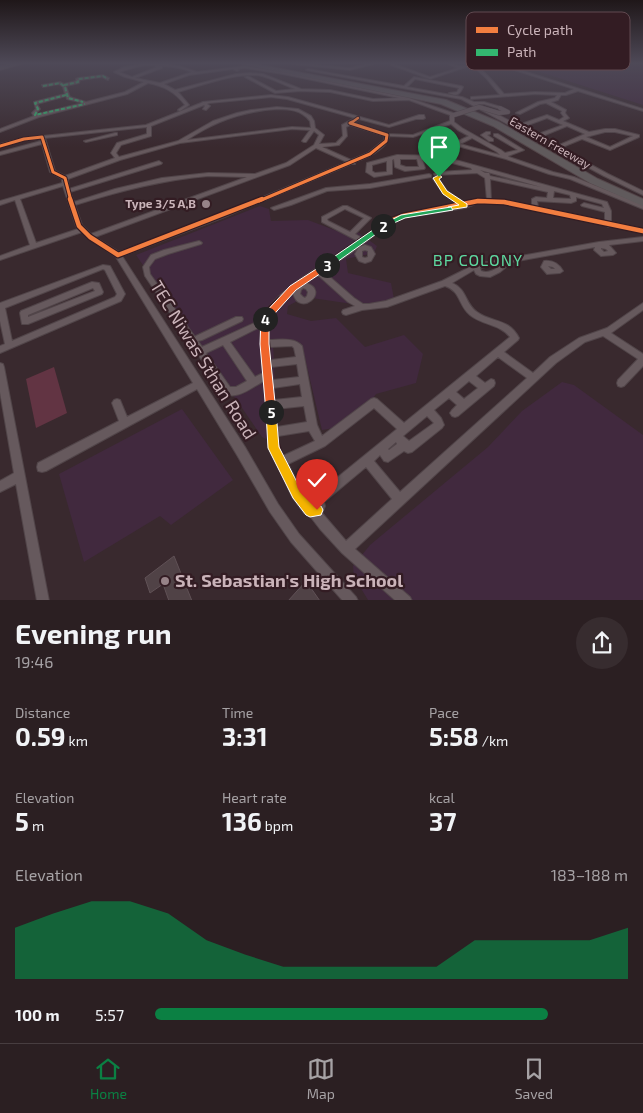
<!DOCTYPE html>
<html lang="en">
<head>
<meta charset="utf-8">
<style>
	body { margin:0; font-family:"Exo 2",sans-serif; background:#372c2f; color:#f1f3f6; height:100vh; display:flex; flex-direction:column; font-size:19px; white-space:nowrap }
	* { box-sizing:border-box; margin:0 }
	p { font-size:16px; color:#a6a2a5 }
	.icon { flex:none; width:28px; height:28px; fill:none; stroke:currentColor; stroke-width:2; stroke-linecap:round; stroke-linejoin:round }
	.map { position:relative; height:600px; overflow:hidden }
	.drawer { display:flex; flex-direction:column; background:#2b1f22; flex:1 }
	.drawer>* { flex:none }
	.pin { position:absolute; display:grid; place-items:center; width:42px; height:42px; color:#fff; margin:-51px -21px; border-radius:50% 50% 50% 0; rotate:-45deg; box-shadow:0 0 5px #0007 }
	.pin .icon { rotate:45deg }
	.km { position:absolute; width:25px; height:25px; margin:-12px; border-radius:50%; background:#222; color:#fff; font-size:14px; line-height:25px; text-align:center }
	.round { display:grid; place-items:center; flex:none; width:52px; height:52px; border-radius:26px; background:#372c2f }
	.head { display:flex; align-items:center; justify-content:space-between; height:85px; padding:0 15px }
	h1 { font-size:28px; font-weight:700; line-height:38px }
	.metrics { display:grid; grid-template-columns:repeat(3,1fr); gap:8px; height:85px; padding:5px 15px }
	.metrics div { display:grid; align-content:center }
	.metrics b { font-size:25px; font-weight:700 }
	.metrics small { font-size:14px; font-weight:400 }
	.metrics p { font-size:14px }
	.chart { height:140px; padding:10px 15px }
	.chart p { display:flex; justify-content:space-between }
	.chart svg { width:100%; height:90px; margin-top:5px; fill:#0b8043; opacity:.7 }
	ul { padding:0 15px; list-style:none; font-size:16px }
	li { display:grid; grid-template-columns:80px 60px 1fr; align-items:center; height:38px }
	li i { height:12px; border-radius:6px; background:#0b8043 }
	.menu { display:flex; justify-content:space-around; align-items:center; height:70px; border-top:1px solid #473d40; background:#2b1f22; font-size:14px; color:#a6a2a5 }
	.menu a { display:grid; justify-items:center; gap:2px }
	.menu .active { color:#0b8043 }
	.map>svg:first-child { display:block }
	.green { fill:#41293e }
	.water { fill:#623443 }
	.building { fill:#504246; stroke:#605156 }
	.lines { fill:none; stroke-linecap:round; stroke-linejoin:round }
	.minor-casing { stroke:#514549; stroke-width:2 }
	.motorway-casing { stroke:#54464a; stroke-width:2 }
	.minor { fill:#66595d; fill-rule:evenodd }
	.motorway { fill:#605a5c; fill-rule:evenodd }
	.minor-bridge-casing { stroke:#514549; stroke-width:5; stroke-linecap:butt }
	.minor-bridge { stroke:#66595d; stroke-width:4 }
	.quiet { stroke:#33b770; stroke-width:2; stroke-dasharray:4 2; stroke-linecap:butt }
	.cycleway-far4-casing { stroke:#331c23; stroke-width:4.5 }
	.cycleway-far3-casing { stroke:#331c23; stroke-width:5 }
	.cycleway-far2-casing { stroke:#331c23; stroke-width:7 }
	.cycleway-far1-casing { stroke:#331c23; stroke-width:9 }
	.cycleway-casing { stroke:#331c23; stroke-width:11 }
	.cycleway-far4 { stroke:#f27e40; stroke-width:2.5 }
	.cycleway-far3 { stroke:#f27e40; stroke-width:3 }
	.cycleway-far2 { stroke:#f27e40; stroke-width:4.5 }
	.cycleway-far1 { stroke:#f27e40; stroke-width:5.5 }
	.cycleway { stroke:#f27e40; stroke-width:8 }
	.split-1 { fill:#f5b400; stroke:#fff }
	.split-2 { fill:#22a559; stroke:#fff }
	.split-3 { fill:#22a559; stroke:#fff }
	.split-4 { fill:#f0652b; stroke:#fff }
	.split-5 { fill:#f0652b; stroke:#fff }
	.split-6 { fill:#f5b400; stroke:#fff }
	.poi-dot { fill:#978388; stroke:#331c23; stroke-width:2 }
	.labels { text-anchor:middle; stroke-width:4.5; stroke-linejoin:round; paint-order:stroke }
	.far-street-label { font-size:12px; fill:#cab3b9; stroke:#331c23 }
	.far-poi-label { font-size:12px; font-weight:bold; fill:#cab3b9; stroke:#331c23; text-anchor:end }
	.neighbourhood-label { font-size:16px; letter-spacing:1px; fill:#5ed9a0; stroke:#331c23 }
	.near-street-label { font-size:18px; fill:#cab3b9; stroke:#331c23 }
	.near-poi-label { font-size:18px; font-weight:bold; fill:#cab3b9; stroke:#331c23; text-anchor:start }
	.key { fill:#331c23; stroke:#604950; stroke-width:1 }
	.key-label { font-size:14px; fill:#cab3b9 }
</style>
</head>
<body>
<div class="map">
<svg width="643" height="601" viewBox="0 0 643 601">
	<rect width="100%" height="100%" fill="#39292e"/>
	<path class="green" d="M510,63H643V105L518,65Z
		M260,206L269,209L271,221L308,220L337,231L358,232L377,246L374,253L346,259L348,273L391,283L394,299L373,307L305,297L288,306L287,314L311,321L336,318L365,347L404,335L423,354L416,383L376,394L354,425L322,430L303,350L273,343L277,430L272,442L262,437L136,255Z
		M562,382L574,385L643,435V600H368L354,577L353,566L370,545L488,447L522,411Z
		M182,409L233,480L171,525L160,516L84,562L59,474Z"/>
	<path class="water" d="M54,367L67,413L36,428L26,379Z"/>
	<path class="building" d="M174,556L192,601H169L163,584L150,593L145,578Z
		M306,581L320,601H288Z"/>
	<g class="lines">
		<g class="minor-casing">
			<path id="minor" d="M146,63L167,64L179,66L197,72L245,66L283,72L409,98L456,114V115L454,116V122L462,128L501,150L505,153L518,150L494,136V134H498L524,150L508,156L509,157L553,172L574,177L643,205V209L570,179L549,174L506,159L454,145V143L469,136L458,130L451,124L413,137L389,136C387,149 366,158 355,162V164H351L222,218L122,256L245,447L278,504L299,534L356,597L358,601H343L291,542L270,512L237,455L197,389L46,471L42,472L38,471L37,467L38,463L119,421L112,403L114,400L117,399L120,400L127,417L193,383L116,257L88,238L82,232L0,260V256L30,245L15,200L0,205V201L62,183V179L50,172L42,144L0,155V152L41,141L40,139L24,140L0,147V144L24,138L146,125L201,103L203,102L271,95L288,97L389,125L419,115H424L425,118L423,119H416L389,127L359,119L354,123L387,134L413,135L450,121V115L409,100L373,101L330,92L300,91L275,93L245,77L248,76L276,91L295,89C284,85 273,79 262,76C239,71 200,86 178,92L189,105L180,111L178,110L179,109L185,105C175,92 164,86 148,83L127,94L39,117L0,132V129L34,116L32,113L36,109L34,102L65,94L63,87L59,84L43,87L42,85L60,82L64,84L76,81V79L78,78L103,75L109,78L108,80L102,77L80,80L79,83L66,86L70,97L86,102L125,92L144,82L125,77L114,72L124,67ZM146,65C162,65 177,66 192,72L160,83L135,78L162,68V66L155,65V67H157L132,77L119,72L136,67ZM245,68L283,74L399,98L373,99L330,90L301,89L263,74L250,73L236,74L175,90L164,84L189,75L233,69L237,71L239,70L237,69ZM66,96L67,99L83,103L38,114L36,113L40,109L37,104ZM271,97L287,99L355,118L342,125L343,136L336,143L319,144L324,135L315,128L314,121L311,116L298,109L277,107L251,110L237,113L213,121L178,141L119,157L116,153L121,145L151,136V126L204,105L205,106L203,109L206,110L210,106L207,104L209,103ZM277,109C290,109 301,110 310,121L311,128L292,127L187,140C215,121 244,111 277,109ZM350,125L385,136L384,140L368,153L351,160L322,147L339,145L347,136L346,127ZM147,127V134L117,143L111,153L115,158L65,176L55,171L45,138ZM292,129L310,130L302,141L304,142H306L314,131L319,135L314,145L286,163L255,174L208,173L162,178L115,189L74,202L70,192L161,164L162,163L159,161L69,189L68,179L120,160L180,143ZM472,138L497,152L500,155L460,144ZM316,148L347,162L218,216L119,252L95,237L290,165ZM208,176L247,177L91,234L82,225L75,205C119,191 162,180 208,176ZM63,186L76,226L78,229L36,243L20,199Z
				M284,63H298L350,68L370,63H377L350,70Z
				M391,63L430,77L458,68L446,63C452,63 455,65 460,66C465,67 472,63 478,63L476,64L490,78L504,94L535,92L565,93L574,89L492,63H498L643,109V111L578,91L566,95H561L558,100L551,102L566,110L565,113L569,118L563,121L589,132L605,129H615L639,135V137L610,150L582,139L560,148L608,174L643,191V195L604,176L461,99L306,70L308,69L404,86L414,77L461,86L463,87C460,94 457,97 449,93L457,92L459,88L415,79L407,87L462,97L474,102H484L501,107L502,108L500,109L484,104H478L557,146L585,134L567,126L545,135H541V133L563,125L547,118L528,125H524V123L547,115L559,120L564,117L561,113L562,111L546,103L540,104L520,114L516,113L538,102L555,98L557,95L535,94L472,99H471V97L500,95L487,79L472,65L430,79L391,65ZM605,132H615L633,136L610,147L586,137Z
				M486,132H490V134L487,135L493,139V141H489L481,135Z
				M115,133H117V135L86,142L84,141Z
				M397,155L441,156L607,202L611,211V222L643,229V233L610,226L608,227L605,225L504,204L478,203L465,208L404,218L392,222L351,253L323,271L354,298L363,304H369L386,301L442,281L476,264L599,242L643,237V241L609,245L616,253L613,255L601,256L594,250L595,247L512,262L500,272L490,277L480,276L476,274L474,270L452,283C467,289 465,304 477,312C492,323 509,318 519,338L518,340L504,352L533,373L550,357L579,338L607,328L643,303V310L611,333L643,354V366L624,386L621,387L618,386L617,383L618,380L638,359L603,336L585,342L556,363L355,549L410,597L412,601H396L342,553L320,529L310,516L304,513L293,498L269,448L264,381C252,387 237,401 224,393L145,276L143,267L151,255L164,250L199,241L201,242L202,243L201,244L168,254L155,259L149,267L150,274L195,337L196,336L236,317H242L243,319L242,321L202,340L198,341L202,347L261,320C272,291 332,260 358,241L322,222V217L343,206H347L371,218L355,234L362,238L388,220L401,215L459,205L443,193L433,179L434,178H438L447,191L465,203L478,199L487,200L485,178L477,173L435,175L434,174L437,172L472,170L471,168L441,160L422,159L425,168L424,169L405,171L395,167L394,159L392,160V174L374,177L366,172L367,163ZM400,159H417L419,167H406L400,165ZM387,161V172L375,173L372,171V165ZM480,170L541,187L490,176L489,173H485ZM490,179L548,192L547,198L536,197L532,199V206L504,200H491ZM554,191L570,195L571,199L553,198ZM576,197L602,204L604,208L584,203L581,205L582,206L605,212V221L538,207L537,201L571,203L576,201ZM345,209L364,218L350,232L328,221L327,219ZM601,248L606,249L608,251L604,252L601,249ZM502,264C496,269 489,274 481,271L480,268ZM318,275L348,302L355,306L343,310L342,312L343,314L346,315L362,310L387,307L445,286C461,291 458,305 470,315C482,325 500,324 510,337L404,423L377,399L374,398L371,399L322,436L317,425L302,346C294,337 280,340 269,340L268,322L270,316L293,293C299,318 331,291 306,283ZM303,288L306,289L308,292L307,296L305,298L303,297L300,294L301,290ZM260,327L263,373L255,377L230,342ZM223,345L247,381L236,387H230L206,353ZM292,346L294,348L296,357L271,360L269,347ZM498,357L527,378L400,492L374,461L380,455L384,461L388,462L404,451L408,453L412,452L442,428L444,425L441,418L434,410L449,398L457,405L452,410L450,413L452,416L455,417L458,416L494,386L495,383L494,380L491,379L485,383L476,376ZM297,364L299,377L273,380L271,367ZM469,381L478,388L464,399L456,392ZM300,384L302,397L274,400L273,388ZM304,406L307,422L277,427L275,409ZM374,408L397,429L317,494L312,493L306,496L301,490L288,464L325,446ZM427,416L434,423L409,441L403,436ZM309,431L315,441L283,456L279,447L278,436ZM396,442L397,444L389,450L388,449ZM366,467L392,499L346,541L322,513L325,506L324,502Z
				M429,174L431,175V177L370,188L327,191L291,205L274,210L271,208L326,188L370,184Z
				M365,245L371,247L375,254L371,261L365,263L359,261L355,254L359,247ZM365,250L368,251V257L365,258L362,257V251Z
				M544,261C553,260 559,264 563,271L560,273L547,274L541,267ZM548,266L553,267L555,269H551Z
				M103,265L110,266L125,294L121,301L0,353V346L5,344L0,321V303ZM103,269L105,270L117,294L115,297L12,341L5,308Z
				M92,282L99,283L103,292L102,294L28,324H22L20,313L21,311ZM93,288L95,291L28,317V315Z
				M0,363L3,364L4,367L49,601H37L16,484L0,492V481L14,473L0,392Z"/>
		</g>
		<g class="motorway-casing">
			<path id="motorway" d="M13,63H24L0,70V66Z
				M237,63H250L446,100L499,122L598,179L643,199V206L590,183L493,126L441,104Z"/>
		</g>
		<use href="#minor" class="minor"/>
		<use href="#motorway" class="motorway"/>
		<g class="minor-bridge-casing">
			<path id="minor-bridge" d="M454,115L479,107L499,113L508,112L500,108"/>
		</g>
		<use href="#minor-bridge" class="minor-bridge"/>
		<path class="quiet" d="M64,85L78,82V79L103,76L108,79
			M43,86L60,83L65,87L68,98L83,102
			M66,95L35,103L38,109L35,115L85,104"/>
		<g class="cycleway-far4-casing">
			<path id="cycleway-far4" d="M351,123L358,118"/>
		</g>
		<g class="cycleway-far3-casing">
			<path id="cycleway-far3" d="M0,146L24,139L42,137L53,172L65,178L71,201
				M259,201L370,154L386,141L387,135L350,123L352,122"/>
		</g>
		<g class="cycleway-far2-casing">
			<path id="cycleway-far2" d="M70,199L79,226L90,237L118,255L262,199
				M280,301L293,288L390,221L403,216L478,201L504,202L643,231"/>
		</g>
		<g class="cycleway-far1-casing">
			<path id="cycleway-far1" d="M273,432L264,322L267,314L281,300"/>
		</g>
		<g class="cycleway-casing">
			<path id="cycleway" d="M272,430C275,457 290,485 307,506"/>
		</g>
		<use href="#cycleway-far4" class="cycleway-far4"/>
		<use href="#cycleway-far3" class="cycleway-far3"/>
		<use href="#cycleway-far2" class="cycleway-far2"/>
		<use href="#cycleway-far1" class="cycleway-far1"/>
		<use href="#cycleway" class="cycleway"/>
	</g>
	<linearGradient id="sky" x2="0" y2="1"><stop stop-color="#1f1719"/><stop offset="0.43" stop-color="#4e4957"/><stop offset="1" stop-color="#4e4957" stop-opacity="0"/></linearGradient>
	<rect width="643" height="147" fill="url(#sky)"/>
	<path class="split-1" d="M439,175L442,177L439,179L447,191L467,204V207L448,210V207L459,205L443,194L433,178Z"/>
	<path class="split-2" d="M451,207L453,210L405,218L383,228L380,226L401,215Z"/>
	<path class="split-3" d="M383,223L386,227L330,267H325V263Z"/>
	<path class="split-4" d="M327,262L331,265L330,267L296,290L268,321H262V316L290,286Z"/>
	<path class="split-5" d="M265,315L269,319V344L276,412L271,417L266,412L260,344L261,319Z"/>
	<path class="split-6" d="M271,408L276,412L279,447L301,490L313,505L321,506L323,510L321,515L310,517L306,515L293,498L268,448L266,412Z"/>
	<g class="poi-dot">
		<circle cx="206" cy="204" r="5"/>
		<circle cx="165" cy="581" r="5"/>
	</g>
	<g class="labels">
		<g class="far-street-label">
			<text transform="translate(550 143) rotate(30)" y="4">Eastern Freeway</text>
		</g>
		<g class="far-poi-label">
			<text x="196" y="208">Type 3/5 A,B</text>
		</g>
		<g class="neighbourhood-label">
			<text x="478" y="266">BP COLONY</text>
		</g>
		<g class="near-street-label">
			<text transform="translate(203 360) rotate(58)" y="6">TEC Niwas Sthan Road</text>
		</g>
		<g class="near-poi-label">
			<text x="175" y="587">St. Sebastian's High School</text>
		</g>
	</g>
	<rect x="466" y="12" width="164" height="58" rx="8" class="key"/>
	<rect x="476" y="27" width="22" height="6" fill="#f27e40"/>
	<rect x="476" y="49" width="22" height="7" fill="#33b770"/>
	<g class="key-label">
		<text x="507" y="35">Cycle path</text>
		<text x="507" y="57">Path</text>
	</g>
</svg>
<div class="pin" style="left:439px;top:177px;background:#1e9e55"><svg class="icon" aria-label="arrive" viewBox="0 0 24 24"><path d="M6 21V4h12l-3 4 3 4H6"/></svg></div>
<div class="pin" style="left:317px;top:510px;background:#d93025"><svg class="icon" aria-label="check" viewBox="0 0 24 24"><path d="M5 12l5 5 9-10"/></svg></div>
<b class="km" style="left:383px;top:226px">2</b>
<b class="km" style="left:327px;top:265px">3</b>
<b class="km" style="left:265px;top:319px">4</b>
<b class="km" style="left:271px;top:412px">5</b>
</div>
<section class="drawer">
<div class="head"><div><h1>Evening run</h1><p>19:46</p></div><a class="round"><svg class="icon" aria-label="share" viewBox="0 0 24 24"><path d="M12 15V3M7 8l5-5 5 5M5 13v7h14v-7"/></svg></a></div>
<div class="metrics">
<div><p>Distance</p><b>0.59<small> km</small></b></div>
<div><p>Time</p><b>3:31</b></div>
<div><p>Pace</p><b>5:58<small> /km</small></b></div>
</div>
<div class="metrics">
<div><p>Elevation</p><b>5<small> m</small></b></div>
<div><p>Heart rate</p><b>136<small> bpm</small></b></div>
<div><p>kcal</p><b>37</b></div>
</div>
<div class="chart"><p><span>Elevation</span>183–188 m</p>
<svg viewBox="0 0 160 44" preserveAspectRatio="none"><path d="M0 44V19L10 12L20 6L30 6L40 12L50 25L60 32L70 38L80 38L90 38L100 38L110 38L120 25L130 25L140 25L150 25L160 19V44z"/></svg>
</div>
<ul>
<li><b>100 m</b>5:57<i style="width:83%"></i></li>
</ul>
</section>
<nav class="menu">
<a class="active"><svg class="icon" aria-label="home" viewBox="0 0 24 24"><path d="M3 11l9-7 9 7M6 9v11h12V9"/></svg>Home</a>
<a><svg class="icon" aria-label="map" viewBox="0 0 24 24"><path d="M3 6l6-2 6 2 6-2v14l-6 2-6-2-6 2zM9 4v14M15 6v14"/></svg>Map</a>
<a><svg class="icon" aria-label="saved" viewBox="0 0 24 24"><path d="M7 4h10v16l-5-4-5 4z"/></svg>Saved</a>
</nav>
</body>
</html>
